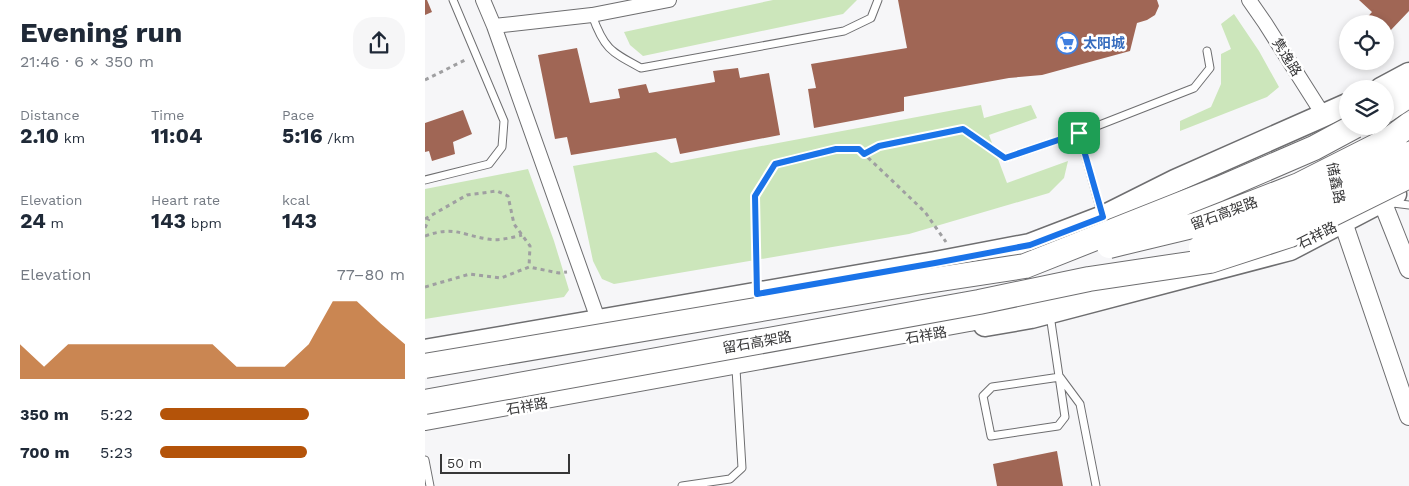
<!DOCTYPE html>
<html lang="en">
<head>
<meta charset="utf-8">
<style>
	body { margin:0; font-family:"Work Sans","Noto Sans SC",sans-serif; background:#f6f6f7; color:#1f2937; height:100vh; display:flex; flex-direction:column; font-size:19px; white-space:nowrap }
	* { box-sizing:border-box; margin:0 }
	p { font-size:16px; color:#747a83 }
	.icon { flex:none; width:28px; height:28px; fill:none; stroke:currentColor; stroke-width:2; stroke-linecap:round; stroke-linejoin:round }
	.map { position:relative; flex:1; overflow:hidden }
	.side { display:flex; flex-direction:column; background:#fff; width:425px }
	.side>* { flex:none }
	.fabs { position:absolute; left:914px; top:15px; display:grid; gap:10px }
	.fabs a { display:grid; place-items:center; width:55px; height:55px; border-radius:50%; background:#fff; box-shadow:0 2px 8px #0003; font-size:25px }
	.scale { position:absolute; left:15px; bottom:12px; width:130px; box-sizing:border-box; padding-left:5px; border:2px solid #363637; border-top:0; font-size:14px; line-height:18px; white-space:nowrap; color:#363637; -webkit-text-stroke:4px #fff; paint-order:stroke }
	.pin { position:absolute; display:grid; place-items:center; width:42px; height:42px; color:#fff; margin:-21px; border-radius:10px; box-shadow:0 2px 8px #0006 }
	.round { display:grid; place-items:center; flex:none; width:52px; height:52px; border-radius:20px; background:#f6f6f7 }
	.overview { display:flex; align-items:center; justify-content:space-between; height:85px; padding:0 20px }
	h1 { font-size:28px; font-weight:700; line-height:38px }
	.figures { display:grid; grid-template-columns:repeat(3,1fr); gap:8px; height:85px; padding:5px 20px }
	.figures div { display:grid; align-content:center }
	.figures b { font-size:21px; font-weight:700 }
	.figures small { font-size:14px; font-weight:400 }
	.figures p { font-size:14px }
	.chart { height:140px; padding:10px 20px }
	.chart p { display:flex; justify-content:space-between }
	.chart svg { width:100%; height:90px; margin-top:5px; fill:#b45309; opacity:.7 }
	ul { padding:0 20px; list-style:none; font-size:16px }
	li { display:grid; grid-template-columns:80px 60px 1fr; align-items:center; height:38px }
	li i { height:12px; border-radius:6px; background:#b45309 }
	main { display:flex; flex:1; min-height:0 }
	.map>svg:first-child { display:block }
	.green { fill:#cce6bb }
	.building { fill:#a06655 }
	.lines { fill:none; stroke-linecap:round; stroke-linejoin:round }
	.service-casing { stroke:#6e6e70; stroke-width:9 }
	.minor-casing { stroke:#6e6e70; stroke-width:16 }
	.tertiary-casing { stroke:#6e6e70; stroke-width:20 }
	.primary-casing { stroke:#6e6e70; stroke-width:25 }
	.trunk-casing { stroke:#6e6e70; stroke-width:26 }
	.path { stroke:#9f9fa1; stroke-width:3; stroke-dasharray:4 4; stroke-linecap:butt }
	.service { stroke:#fff; stroke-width:7 }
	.minor { stroke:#fff; stroke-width:14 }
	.tertiary { stroke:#fff; stroke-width:18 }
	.primary { stroke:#fff; stroke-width:22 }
	.trunk { stroke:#fff; stroke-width:24 }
	.trunk-bridge-casing { stroke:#6e6e70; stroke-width:26; stroke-linecap:butt }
	.trunk-bridge { stroke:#fff; stroke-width:24 }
	.route-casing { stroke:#fff; stroke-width:10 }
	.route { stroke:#1a73e8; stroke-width:6 }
	.labels { text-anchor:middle; stroke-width:5; stroke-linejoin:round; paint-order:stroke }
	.shop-label { font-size:14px; font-weight:bold; fill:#366cbe; stroke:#fff; text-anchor:start }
	.street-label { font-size:14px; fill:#363637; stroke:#fff }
</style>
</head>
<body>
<main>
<section class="side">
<div class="overview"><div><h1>Evening run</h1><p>21:46 · 6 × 350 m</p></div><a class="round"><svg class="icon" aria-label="share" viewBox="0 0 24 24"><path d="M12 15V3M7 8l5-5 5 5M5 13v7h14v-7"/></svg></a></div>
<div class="figures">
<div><p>Distance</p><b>2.10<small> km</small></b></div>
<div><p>Time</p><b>11:04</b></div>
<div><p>Pace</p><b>5:16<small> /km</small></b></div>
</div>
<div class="figures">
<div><p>Elevation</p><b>24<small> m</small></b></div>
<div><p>Heart rate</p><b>143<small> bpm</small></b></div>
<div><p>kcal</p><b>143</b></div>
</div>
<div class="chart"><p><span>Elevation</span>77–80 m</p>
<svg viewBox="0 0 160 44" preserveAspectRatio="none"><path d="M0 44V27L10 38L20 27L30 27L40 27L50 27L60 27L70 27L80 27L90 38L100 38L110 38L120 27L130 6L140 6L150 17L160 27V44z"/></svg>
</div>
<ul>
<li><b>350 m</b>5:22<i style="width:61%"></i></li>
<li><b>700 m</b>5:23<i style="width:60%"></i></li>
</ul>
</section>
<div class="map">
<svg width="984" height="486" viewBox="0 0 984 486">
	<rect width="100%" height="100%" fill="#f6f6f8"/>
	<path class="green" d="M348,0H432L418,14L218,56L205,45L199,32Z
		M809,14L834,51L854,87L842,97L755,131V121L786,107L796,84V54L806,49L796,24Z
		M556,105L559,118L606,105L612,118L564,135L582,183L643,161L639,178L624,193L484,234L189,284L177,279L168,261L148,166L231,152L246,163Z
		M103,169L129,241L144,290L139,297L0,319V189Z"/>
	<path class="building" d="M0,0H2L7,12L0,15Z
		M473,0H732L734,6L730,15L722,20L712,23L705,51L617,75L584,78L479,97V111L389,128L383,89L391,88L386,64L482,48Z
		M934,0H984V11L965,31L960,24H936L947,12Z
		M152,48L165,103L195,98L193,89L221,84L224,93L290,82L288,71L313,68L315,78L344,73L355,135L255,154L251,138L146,155L142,137L130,139L113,55Z
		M38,110L47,134L28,142L30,154L7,161L4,151L0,152V123Z
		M632,451L638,486H572L568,464Z"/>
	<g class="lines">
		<g class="service-casing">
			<path id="service" d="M167,15C179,49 186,52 216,68L419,31L446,18L453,0
				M580,158L654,133
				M0,180L64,164L77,147L79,121L28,0
				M968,203L984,205
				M677,215L654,133L769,88L785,68L782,51
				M625,315L640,417L633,426L566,436L558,396L567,387L635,377L655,404L671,486
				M0,460L5,486
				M257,486L305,479L317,468L311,369"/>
		</g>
		<g class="minor-casing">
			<path id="minor" d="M58,0L69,26L174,322
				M824,0L840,23L899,116
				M69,26L167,15L244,0"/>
		</g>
		<g class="tertiary-casing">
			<path id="tertiary" d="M950,191L957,201L984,269
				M916,210L918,222L984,416"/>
		</g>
		<g class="primary-casing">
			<path id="primary" d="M956,89L984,74
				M560,325L606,317L865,249L970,194
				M0,351L510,263L605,245L678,217L750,181L922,105"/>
		</g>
		<g class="trunk-casing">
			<path id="trunk" d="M960,111L984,95
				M0,418L544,319L668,289"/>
		</g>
		<path class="path" d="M0,80L42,59
			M439,153L454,145L538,129L572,152
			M0,219L42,195L72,191L83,196L89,224L105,246L104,267
			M0,228L4,219
			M0,236C29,226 34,234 62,239C74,241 85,238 97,235
			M332,276L330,196L350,164L411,149H434L500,212L521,242
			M0,287L45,274L76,278L104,267L134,273L142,272"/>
		<use href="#service" class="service"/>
		<use href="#minor" class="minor"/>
		<use href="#tertiary" class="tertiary"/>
		<use href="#primary" class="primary"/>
		<use href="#trunk" class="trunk"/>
		<g class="trunk-bridge-casing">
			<path id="trunk-bridge" d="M684,246L771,225L874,185L965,139L984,125
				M776,247L793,242L890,202L984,154
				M0,366L496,282L600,266L794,189L889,148L930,126
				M0,402L554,302L664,279L785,261L865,235L984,176"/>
		</g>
		<use href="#trunk-bridge" class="trunk-bridge"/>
	</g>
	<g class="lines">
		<g class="route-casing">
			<path id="route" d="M538,129L580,158L654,133L678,217L605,245L510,263L332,294L330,196L350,164L411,149H434L439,154L454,146Z"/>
		</g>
		<use href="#route" class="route"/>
	</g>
	<defs>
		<g id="supermarket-ring" transform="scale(1.125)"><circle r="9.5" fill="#fff" stroke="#3f7fe0" stroke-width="1.5"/><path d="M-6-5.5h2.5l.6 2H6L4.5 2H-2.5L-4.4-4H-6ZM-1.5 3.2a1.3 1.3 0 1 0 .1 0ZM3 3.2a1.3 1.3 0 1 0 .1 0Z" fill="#3f7fe0"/></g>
	</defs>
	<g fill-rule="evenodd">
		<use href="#supermarket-ring" x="642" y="43"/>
	</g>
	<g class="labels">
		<g class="shop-label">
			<text x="658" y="48">太阳城</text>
		</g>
		<g class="street-label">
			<text transform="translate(862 57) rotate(58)" y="5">隽逸路</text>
			<text transform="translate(911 183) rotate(79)" y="5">储鑫路</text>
			<text transform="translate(799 213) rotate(-20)" y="5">留石高架路</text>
			<text transform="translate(892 235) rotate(-27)" y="5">石祥路</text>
			<text transform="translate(501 335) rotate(-10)" y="5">石祥路</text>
			<text transform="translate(332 342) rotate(-10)" y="5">留石高架路</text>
			<text transform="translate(102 406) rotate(-10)" y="5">石祥路</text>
		</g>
	</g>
</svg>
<div class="fabs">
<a><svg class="icon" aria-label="locate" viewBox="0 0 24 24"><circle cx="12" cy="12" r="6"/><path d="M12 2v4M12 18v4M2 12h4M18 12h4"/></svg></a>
<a><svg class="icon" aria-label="layers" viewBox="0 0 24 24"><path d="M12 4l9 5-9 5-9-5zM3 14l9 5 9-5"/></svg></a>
</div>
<div class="scale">50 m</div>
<div class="pin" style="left:654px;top:133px;background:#1e9e55"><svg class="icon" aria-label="arrive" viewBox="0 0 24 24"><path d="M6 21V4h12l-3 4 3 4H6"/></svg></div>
</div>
</main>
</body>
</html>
